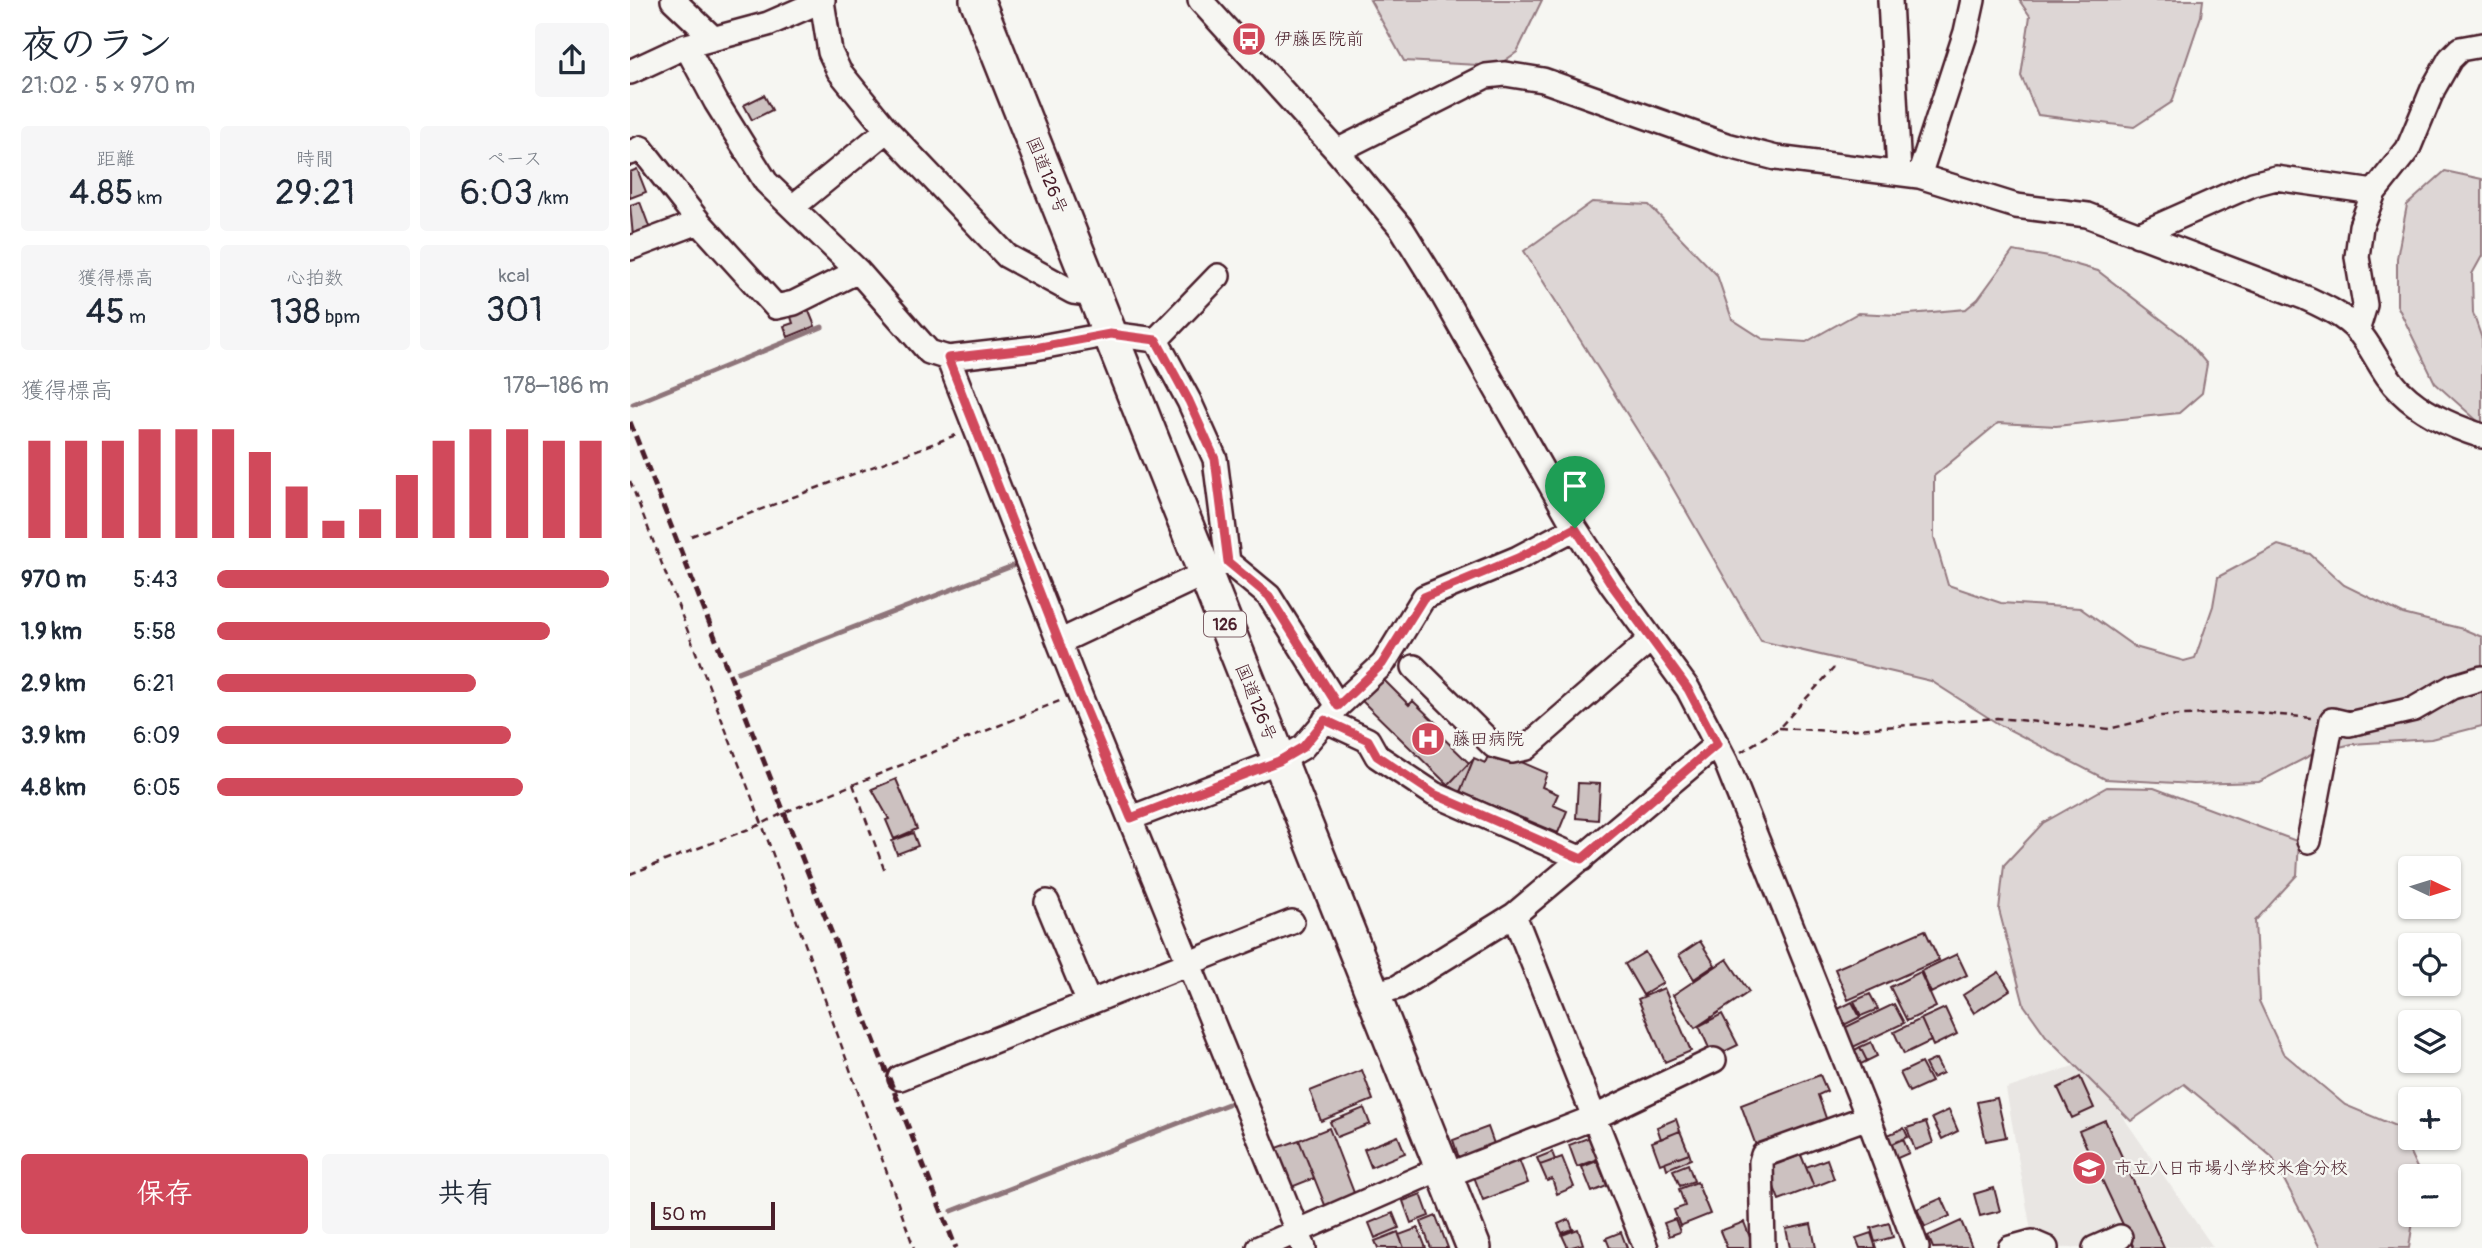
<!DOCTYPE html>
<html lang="ja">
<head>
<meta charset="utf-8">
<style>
	body { margin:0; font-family:Pangolin,"Klee One",sans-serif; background:#f6f6f7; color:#1f2937; height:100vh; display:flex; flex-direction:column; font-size:26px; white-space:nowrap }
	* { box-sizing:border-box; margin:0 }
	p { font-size:23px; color:#747a83 }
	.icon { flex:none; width:38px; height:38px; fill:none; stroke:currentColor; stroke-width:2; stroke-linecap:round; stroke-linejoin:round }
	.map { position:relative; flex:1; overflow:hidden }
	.details { display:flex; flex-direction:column; background:#fff; width:630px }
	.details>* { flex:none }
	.needle { width:46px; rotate:94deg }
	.controls { position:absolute; left:1768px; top:856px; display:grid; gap:14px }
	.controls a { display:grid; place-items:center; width:63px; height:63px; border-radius:7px; background:#fff; box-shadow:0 2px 5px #0004; font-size:35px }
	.scale { position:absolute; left:21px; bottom:18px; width:124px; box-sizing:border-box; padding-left:7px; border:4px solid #4a1f2b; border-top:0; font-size:19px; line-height:24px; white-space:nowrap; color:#4a1f2b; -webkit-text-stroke:5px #f6f6f2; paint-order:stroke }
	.pin { position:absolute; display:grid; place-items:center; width:60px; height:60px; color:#fff; margin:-72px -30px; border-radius:50% 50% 50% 0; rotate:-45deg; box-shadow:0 0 7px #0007 }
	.pin .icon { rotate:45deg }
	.round { display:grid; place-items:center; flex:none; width:74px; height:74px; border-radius:7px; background:#f6f6f7 }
	.summary { display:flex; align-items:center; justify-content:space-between; height:119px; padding:0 21px }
	h1 { font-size:38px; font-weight:600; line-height:52px }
	.figures { display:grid; grid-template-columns:repeat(3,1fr); gap:10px; height:119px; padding:7px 21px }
	.figures div { display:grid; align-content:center; border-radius:7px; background:#f6f6f7; text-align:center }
	.figures b { font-size:35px; font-weight:600 }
	.figures small { font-size:19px; font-weight:400 }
	.figures p { font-size:19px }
	.chart { height:196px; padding:14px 21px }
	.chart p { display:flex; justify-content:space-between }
	.chart svg { width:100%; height:126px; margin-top:7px; stroke:#d1495b; stroke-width:6 }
	.primary-button { display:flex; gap:14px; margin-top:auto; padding:14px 21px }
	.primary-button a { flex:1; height:80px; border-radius:7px; background:#d1495b; color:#fff; font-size:28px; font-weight:600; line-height:80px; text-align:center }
	.primary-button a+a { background:#f6f6f7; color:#1f2937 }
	ul { padding:0 21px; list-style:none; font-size:23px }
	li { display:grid; grid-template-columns:112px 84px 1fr; align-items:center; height:52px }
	li i { height:18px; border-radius:9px; background:#d1495b }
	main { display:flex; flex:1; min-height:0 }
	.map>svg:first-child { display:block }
	.built { fill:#e9e6e3 }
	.green { fill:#ddd6d5; stroke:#947a80; stroke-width:2 }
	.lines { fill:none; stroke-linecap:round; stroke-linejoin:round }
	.stream { stroke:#8e747a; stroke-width:5 }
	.building { fill:#ccc1c0; stroke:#4a1f2b; stroke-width:2 }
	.minor-casing { stroke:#4a1f2b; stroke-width:28 }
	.highway-casing { stroke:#4a1f2b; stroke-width:38 }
	.path { stroke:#4a1f2b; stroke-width:2.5; stroke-dasharray:7 5; stroke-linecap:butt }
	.minor { stroke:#f6f6f2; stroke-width:23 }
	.highway { stroke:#f6f6f2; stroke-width:33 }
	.rail { stroke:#4a1f2b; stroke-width:5; stroke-dasharray:10 5; stroke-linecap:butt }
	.route-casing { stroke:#fff; stroke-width:14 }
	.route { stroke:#d1495b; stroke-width:9 }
	.labels { text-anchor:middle; stroke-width:5; stroke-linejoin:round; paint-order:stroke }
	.shield { fill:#f6f6f2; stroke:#7e6067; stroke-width:2 }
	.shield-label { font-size:16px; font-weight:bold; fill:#4a1f2b }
	.poi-label { font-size:18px; fill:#4a1f2b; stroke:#f6f6f2; text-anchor:start }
	.street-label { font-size:18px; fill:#4a1f2b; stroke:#f6f6f2 }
</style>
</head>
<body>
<main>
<section class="details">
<div class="summary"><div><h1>夜のラン</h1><p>21:02 · 5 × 970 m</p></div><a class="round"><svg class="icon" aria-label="share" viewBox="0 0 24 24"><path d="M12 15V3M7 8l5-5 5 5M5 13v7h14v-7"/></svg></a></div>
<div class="figures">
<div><p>距離</p><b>4.85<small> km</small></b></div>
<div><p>時間</p><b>29:21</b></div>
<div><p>ペース</p><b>6:03<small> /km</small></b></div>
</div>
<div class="figures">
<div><p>獲得標高</p><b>45<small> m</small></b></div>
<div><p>心拍数</p><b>138<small> bpm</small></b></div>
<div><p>kcal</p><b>301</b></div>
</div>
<div class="chart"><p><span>獲得標高</span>178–186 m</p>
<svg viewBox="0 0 160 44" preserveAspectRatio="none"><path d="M5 44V10M15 44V10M25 44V10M35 44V6M45 44V6M55 44V6M65 44V14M75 44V26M85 44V38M95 44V34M105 44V22M115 44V10M125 44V6M135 44V6M145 44V10M155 44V10"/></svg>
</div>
<ul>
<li><b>970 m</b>5:43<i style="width:100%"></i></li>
<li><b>1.9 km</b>5:58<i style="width:85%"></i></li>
<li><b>2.9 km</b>6:21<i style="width:66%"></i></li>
<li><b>3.9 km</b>6:09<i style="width:75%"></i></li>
<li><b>4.8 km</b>6:05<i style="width:78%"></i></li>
</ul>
<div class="primary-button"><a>保存</a><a>共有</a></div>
</section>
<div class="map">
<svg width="1852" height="1248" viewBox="0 0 1852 1248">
	<rect width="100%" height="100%" fill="#f6f6f2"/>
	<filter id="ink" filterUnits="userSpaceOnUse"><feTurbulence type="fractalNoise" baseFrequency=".0143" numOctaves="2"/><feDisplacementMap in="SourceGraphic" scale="14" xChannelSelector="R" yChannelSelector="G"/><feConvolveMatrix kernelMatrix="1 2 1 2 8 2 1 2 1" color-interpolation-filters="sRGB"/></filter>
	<g filter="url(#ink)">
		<path class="built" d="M1455,1062L1583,1247L1404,1248L1376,1089Z"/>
		<path class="green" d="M740,0H912L887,52L867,66L774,61Z
			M1389,0H1573L1571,16L1542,102L1504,127L1408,115L1391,76L1400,16Z
			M1815,171L1852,179V256L1842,274L1843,313L1852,339V425L1805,383L1767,305V258L1777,205Z
			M962,202L1019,205L1087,275L1102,319L1133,339L1176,342L1228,313L1268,315L1336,309L1348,299L1383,251L1419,257L1468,271L1554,337L1577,364L1572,393L1549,413L1426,426L1368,423L1304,476V537L1318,585L1371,603L1450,608L1505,647L1554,661L1565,658L1583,606L1588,577L1648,545L1680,554L1714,585L1773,614L1833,629L1852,637V726L1801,739L1722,744L1685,753L1629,782L1564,784L1475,779L1370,725L1301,681L1131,641L1033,471L894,251Z
			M1477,787L1524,788L1669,842L1667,875L1625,921L1629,1001L1653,1053L1715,1105L1768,1127L1788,1170V1176H1780V1214L1784,1215L1779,1248H1690L1642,1157L1554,1084L1501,1121L1416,1036L1394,1005L1369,910L1374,865L1413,823Z"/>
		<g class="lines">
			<path class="stream" d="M3,404L192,327
				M108,672L385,565
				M322,1211L598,1104"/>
		</g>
		<path class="building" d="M134,95L142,110L122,120L114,105Z
			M7,169L16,192L0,198V172Z
			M10,202L20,229L3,236L0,205Z
			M176,304L185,326L158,337L154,326L163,323L159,311Z
			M750,676L779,705L783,701L807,724L803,728L839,763L818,785L729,698Z
			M861,749L917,773L912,787L928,794L923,805L937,811L928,833L830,792L844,758L855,763Z
			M844,758L830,792L818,785L839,763Z
			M266,779L287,829L264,839L256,820L259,819L242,789Z
			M948,783L970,784L968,820L946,818Z
			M283,833L288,846L267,854L262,841Z
			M1295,930L1309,960L1218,1000L1205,969Z
			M1070,941L1085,965L1064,979L1049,955Z
			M1015,952L1033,983L1013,995L995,964Z
			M1327,954L1337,975L1301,993L1291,971Z
			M1097,959L1119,992L1065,1028L1043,995Z
			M1290,972L1306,1007L1277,1021L1260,987Z
			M1369,972L1380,990L1344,1013L1333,995Z
			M1034,988L1061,1051L1035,1062L1008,999Z
			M1240,994L1248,1009L1231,1016L1224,1001Z
			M1222,1002L1230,1017L1214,1025L1206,1010Z
			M1264,1004L1274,1023L1221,1048L1212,1029Z
			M1315,1008L1327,1034L1303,1046L1291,1019Z
			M1092,1014L1108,1045L1083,1057L1069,1026Z
			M1291,1019L1301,1041L1274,1054L1264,1032Z
			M1241,1042L1247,1056L1237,1061L1230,1047Z
			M1230,1047L1237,1061L1225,1067L1219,1053Z
			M1306,1059L1313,1073L1302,1078L1295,1064Z
			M1291,1063L1301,1082L1279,1092L1270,1073Z
			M732,1070L743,1100L691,1121L680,1091Z
			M1190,1075L1197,1091L1188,1095L1198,1124L1128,1151L1111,1105Z
			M1450,1077L1464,1108L1442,1118L1428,1088Z
			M1367,1098L1376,1137L1356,1141L1347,1102Z
			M734,1108L740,1124L707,1137L700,1122Z
			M1319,1110L1328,1131L1312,1139L1302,1118Z
			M1046,1119L1050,1131L1031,1139L1027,1127Z
			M1475,1120L1534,1248H1504L1449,1131Z
			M1296,1122L1303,1143L1285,1150L1277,1128Z
			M858,1127L864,1144L829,1158L823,1140Z
			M699,1128L726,1198L697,1210L669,1140Z
			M1274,1128L1278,1137L1257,1146L1253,1137Z
			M1050,1131L1059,1153L1030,1164L1022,1142Z
			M768,1136L775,1153L741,1167L734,1149Z
			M963,1136L971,1158L947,1167L939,1145Z
			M1273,1139L1279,1153L1263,1160L1257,1146Z
			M669,1140L684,1178L659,1188L644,1149Z
			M922,1152L925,1160L910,1165L907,1158Z
			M1059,1153L1061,1159L1037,1169L1035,1162Z
			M1171,1155L1184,1187L1149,1200L1137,1168Z
			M888,1157L898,1183L853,1200L843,1174Z
			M932,1157L944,1187L927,1194L922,1179L917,1181L910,1165Z
			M1197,1159L1204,1179L1184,1187L1176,1167Z
			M967,1161L977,1186L962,1192L952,1167Z
			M1058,1164L1064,1181L1050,1186L1043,1170Z
			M1067,1182L1080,1214L1050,1226L1044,1210L1055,1206L1049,1189Z
			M1364,1188L1370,1211L1350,1216L1344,1194Z
			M791,1194L799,1216L781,1223L773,1201Z
			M1312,1198L1320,1216L1295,1227L1287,1209Z
			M763,1213L769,1228L745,1238L739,1223Z
			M806,1216L818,1248H801L791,1222Z
			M939,1219L943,1229L932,1233L928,1224Z
			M1045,1219L1050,1232L1039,1236L1034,1223Z
			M1331,1221L1342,1247L1303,1248L1298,1236Z
			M1114,1222L1124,1248H1097L1090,1231Z
			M1259,1223L1263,1237L1245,1242L1241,1228Z
			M1181,1224L1186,1248H1160L1156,1229Z
			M788,1228L796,1248H774L769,1235Z
			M948,1229L953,1244L938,1248L932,1235Z
			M768,1232L774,1248H748L745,1241Z
			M991,1232L997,1248H980L976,1238Z
			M1241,1233L1246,1248H1230L1226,1238Z"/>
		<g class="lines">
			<g class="minor-casing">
				<path id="minor" d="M43,0L82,37
					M570,0L707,151L772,229L810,290L945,528L982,585L1058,689L1096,762L1238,1117L1287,1248
					M1260,0L1269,173
					M192,1L200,52L209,71L257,130L377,256L443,292L466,295
					M56,46L86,102L136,182L228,271L299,352L318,358L405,348L480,334L526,340
					M0,72L56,46L138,24L193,0
					M707,151L856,76L875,74L913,80L1096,145L1146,158L1289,176L1386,206L1457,215L1676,298C1695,307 1713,315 1727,330C1744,349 1752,374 1771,392C1792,413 1824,427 1852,436
					M0,153L11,148L69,222L146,307L164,303L228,271
					M1289,176L1336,32L1343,0
					M164,206L257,130
					M1508,235L1623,184L1646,178L1744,192
					M0,248L69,222
					M1727,331L1735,305L1727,257L1731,226L1744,192L1778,149L1803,89L1820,59L1830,49L1852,45
					M526,340L559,401L585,459L598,562L639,596L708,706
					M526,340L588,276
					M318,358L449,693L674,1248
					M429,642L586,568
					M784,667L864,746L882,751L896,748L1021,639
					M695,720L738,740L747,756L804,794L952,859
					M501,818L649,761L673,747L708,706L753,664L794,597L888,558L945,528
					M1679,841L1702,720L1719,724L1784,709L1822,687L1852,678
					M417,902L459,1003
					M884,915L1016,1248
					M742,994L768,987L884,915L1087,744
					M270,1078L662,922
					M815,1176L965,1117L1084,1060
					M629,1248L812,1168
					M1133,1248L1131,1162L1133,1155L1238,1117
					M1380,1248L1402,1242L1416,1248
					M1465,1248L1490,1237"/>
			</g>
			<g class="highway-casing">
				<path id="highway" d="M347,0L844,1248"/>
			</g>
			<path class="path" d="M0,481L132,824L284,1248
				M61,536L326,435
				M1149,728L1202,731L1367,718L1479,729L1531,716L1621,712L1681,718
				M1111,752L1149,728L1204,668
				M223,784L254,869
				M0,874L132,824L153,813L432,700"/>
			<use href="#minor" class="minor"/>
			<use href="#highway" class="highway"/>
			<path class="rail" d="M0,422L326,1248"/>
		</g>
	</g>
	<g class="lines" filter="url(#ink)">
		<g class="route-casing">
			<path id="route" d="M480,334L526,340L559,401L585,459L598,562L639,596L708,706L752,664L794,597L888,558L945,528L982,585L1058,689L1087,744L952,859L804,794L747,756L738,740L695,720L673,747L649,761L501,818L449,693L318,358L405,348Z"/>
		</g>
		<use href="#route" class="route"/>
	</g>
	<defs>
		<g id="bus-disc" transform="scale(1.75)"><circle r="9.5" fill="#d1495b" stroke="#f6f6f2"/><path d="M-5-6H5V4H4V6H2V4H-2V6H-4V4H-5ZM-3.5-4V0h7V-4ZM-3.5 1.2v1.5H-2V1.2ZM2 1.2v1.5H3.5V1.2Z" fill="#fff"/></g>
		<g id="hospital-disc" transform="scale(1.75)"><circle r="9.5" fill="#d1495b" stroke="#f6f6f2"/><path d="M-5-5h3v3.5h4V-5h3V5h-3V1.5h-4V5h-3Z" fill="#fff"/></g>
		<g id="school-disc" transform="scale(1.75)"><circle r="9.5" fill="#d1495b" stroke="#f6f6f2"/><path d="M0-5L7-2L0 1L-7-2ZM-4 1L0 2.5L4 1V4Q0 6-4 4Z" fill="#fff"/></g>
	</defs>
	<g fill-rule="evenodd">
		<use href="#bus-disc" x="619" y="39"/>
		<use href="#hospital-disc" x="798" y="739"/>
		<use href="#school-disc" x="1459" y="1168"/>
	</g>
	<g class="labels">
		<rect class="shield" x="574" y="611.5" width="42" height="25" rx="5"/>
		<g class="shield-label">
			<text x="595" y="630">126</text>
		</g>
		<g class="poi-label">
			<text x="644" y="45">伊藤医院前</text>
			<text x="822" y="745">藤田病院</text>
			<text x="1484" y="1174">市立八日市場小学校米倉分校</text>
		</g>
		<g class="street-label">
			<text transform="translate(417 175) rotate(68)" y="6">国道126号</text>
			<text transform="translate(626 702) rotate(68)" y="6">国道126号</text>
		</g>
	</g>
</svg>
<div class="controls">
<a><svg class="needle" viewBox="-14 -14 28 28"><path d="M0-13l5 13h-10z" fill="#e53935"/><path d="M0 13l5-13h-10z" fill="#747a83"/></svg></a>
<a><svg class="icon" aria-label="locate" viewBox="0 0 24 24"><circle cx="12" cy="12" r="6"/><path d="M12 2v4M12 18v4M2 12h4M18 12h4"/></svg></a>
<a><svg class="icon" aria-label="layers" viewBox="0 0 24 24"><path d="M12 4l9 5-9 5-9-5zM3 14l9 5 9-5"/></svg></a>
<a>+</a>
<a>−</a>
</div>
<div class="scale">50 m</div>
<div class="pin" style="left:945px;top:528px;background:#1e9e55"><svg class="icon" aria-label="arrive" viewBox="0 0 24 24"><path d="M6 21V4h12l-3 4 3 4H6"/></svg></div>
</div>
</main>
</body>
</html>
